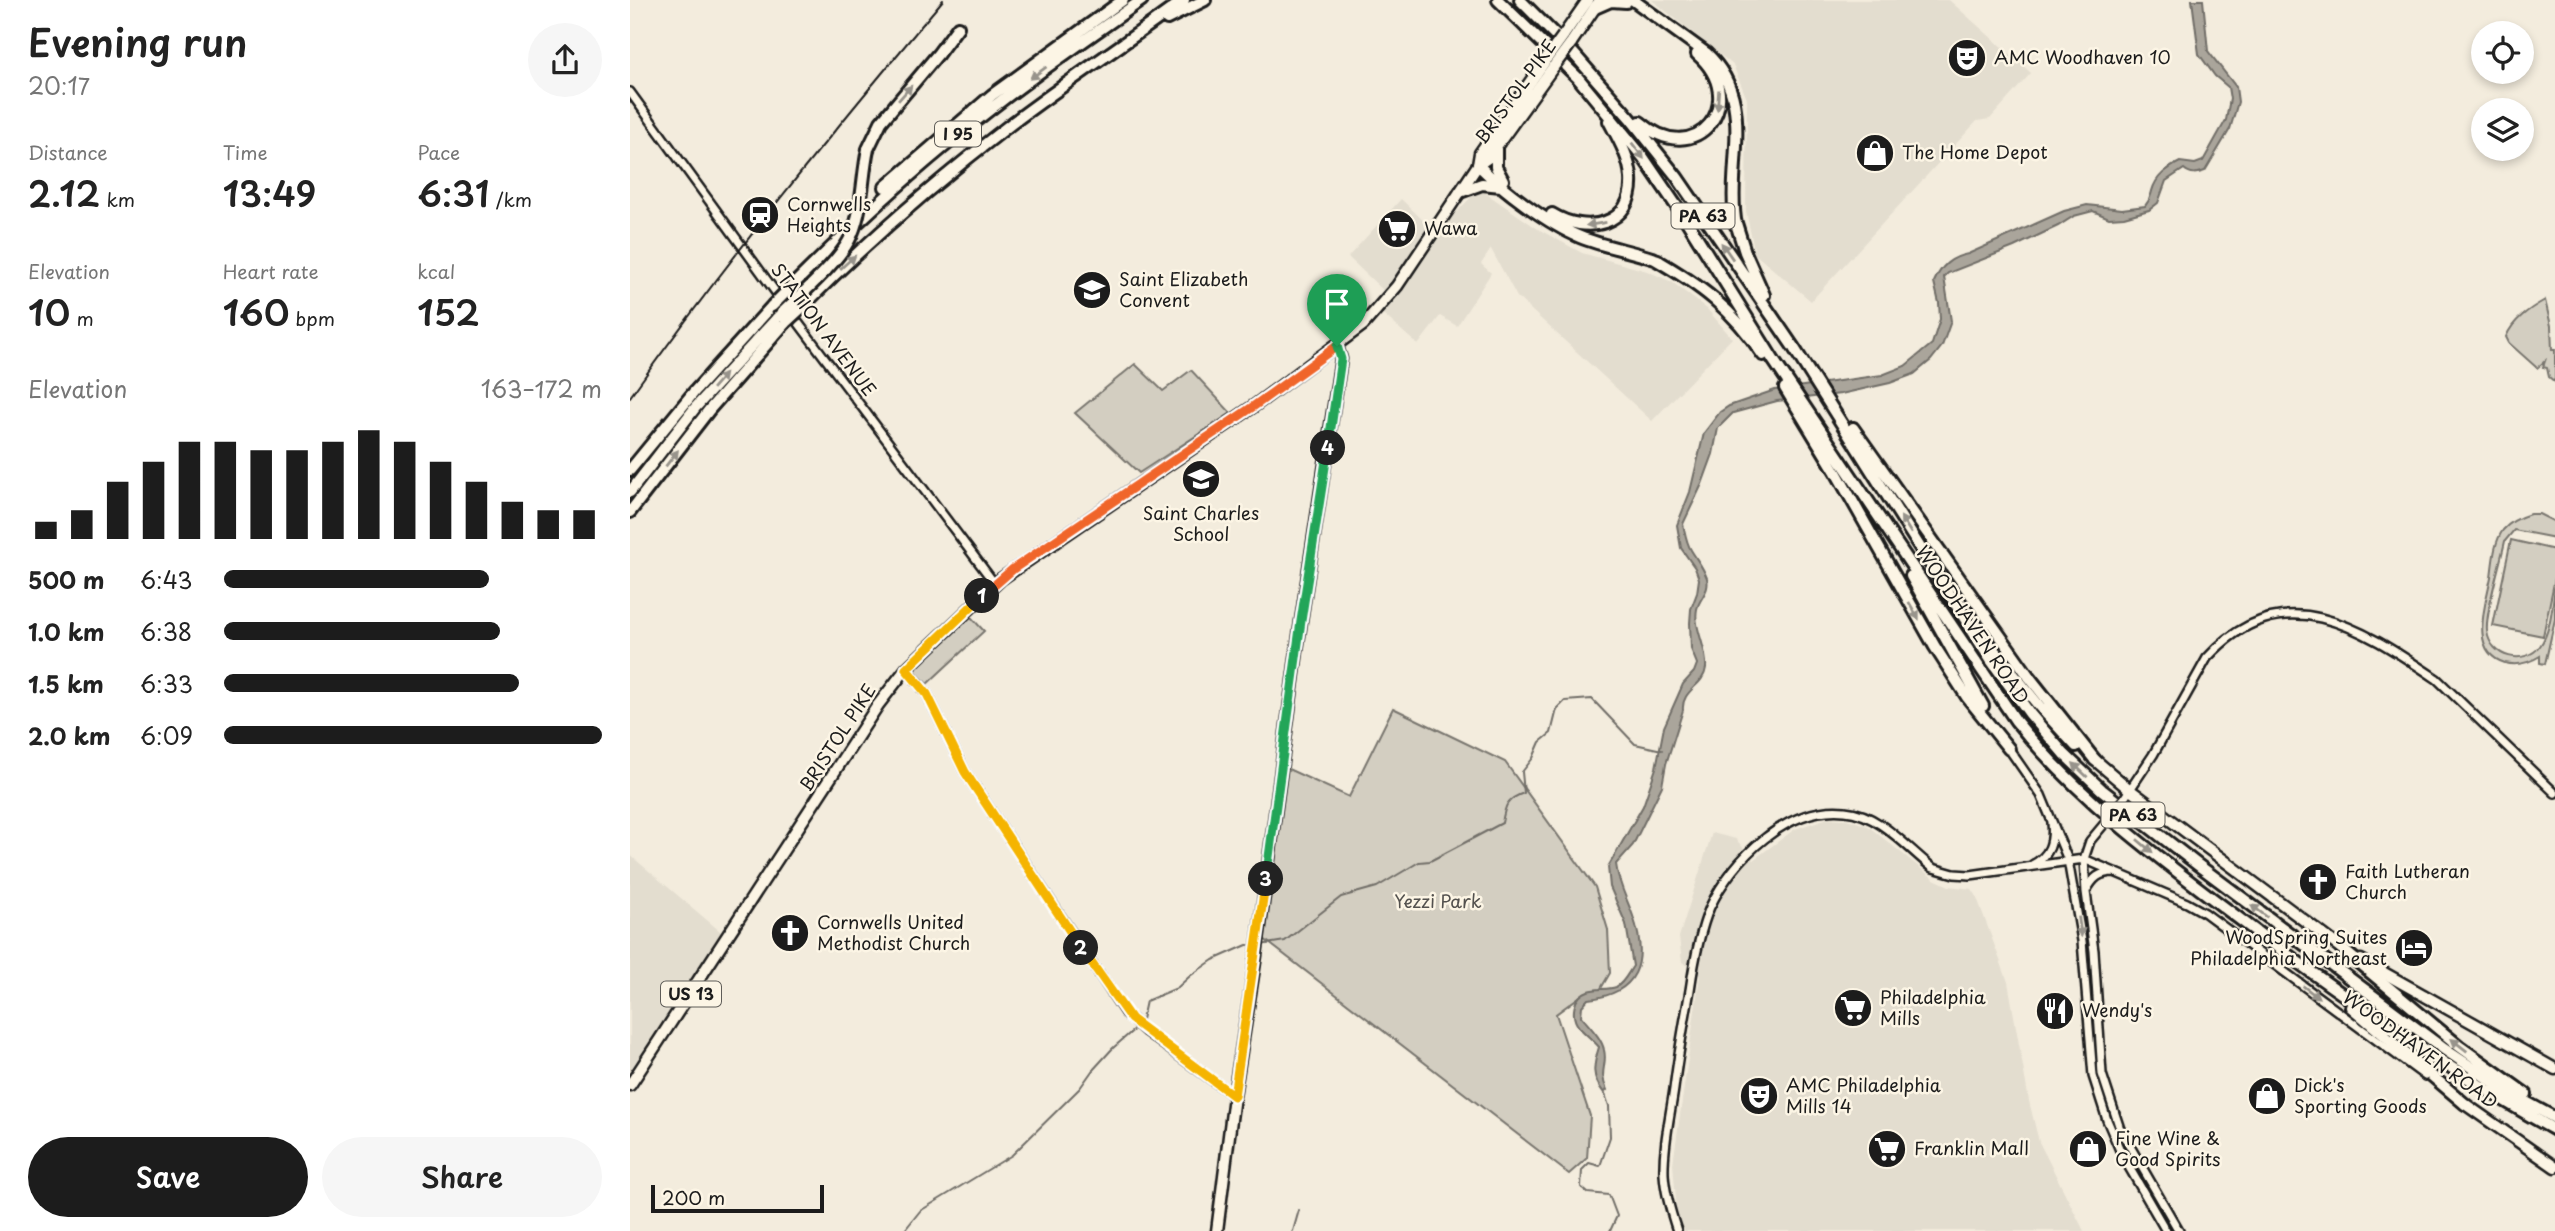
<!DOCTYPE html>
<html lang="en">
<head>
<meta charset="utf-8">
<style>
	body { margin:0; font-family:"Playpen Sans",sans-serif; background:#f6f6f6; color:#222; height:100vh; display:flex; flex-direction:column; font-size:26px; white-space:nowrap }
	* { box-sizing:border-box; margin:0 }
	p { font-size:23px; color:#767676 }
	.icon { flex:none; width:38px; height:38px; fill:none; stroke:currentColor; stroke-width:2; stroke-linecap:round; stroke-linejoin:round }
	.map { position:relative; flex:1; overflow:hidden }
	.details { display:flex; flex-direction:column; background:#fff; width:630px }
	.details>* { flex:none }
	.controls { position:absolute; left:1841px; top:21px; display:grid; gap:14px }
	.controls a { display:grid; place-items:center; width:63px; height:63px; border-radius:50%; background:#fff; box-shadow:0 4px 10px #0003; font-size:35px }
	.scale { position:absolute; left:21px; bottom:18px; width:173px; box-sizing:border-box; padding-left:7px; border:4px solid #1c1c1c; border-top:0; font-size:19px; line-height:24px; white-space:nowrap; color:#1c1c1c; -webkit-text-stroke:5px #fcf5e5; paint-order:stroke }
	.pin { position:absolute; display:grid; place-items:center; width:60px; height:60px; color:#fff; margin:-72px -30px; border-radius:50% 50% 50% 0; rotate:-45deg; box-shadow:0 0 7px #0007 }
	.pin .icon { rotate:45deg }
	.km { position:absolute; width:35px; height:35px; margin:-18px; border-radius:50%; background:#222; color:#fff; font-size:19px; line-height:35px; text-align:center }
	.round { display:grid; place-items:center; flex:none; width:74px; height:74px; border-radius:37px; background:#f6f6f6 }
	.head { display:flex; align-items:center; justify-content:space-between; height:119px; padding:0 28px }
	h1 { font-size:38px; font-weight:600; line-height:52px }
	.stats { display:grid; grid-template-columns:repeat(3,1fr); gap:10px; height:119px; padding:7px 28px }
	.stats div { display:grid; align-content:center }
	.stats b { font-size:35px; font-weight:600 }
	.stats small { font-size:19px; font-weight:400 }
	.stats p { font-size:19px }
	.chart { height:196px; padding:14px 28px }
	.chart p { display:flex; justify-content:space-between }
	.chart svg { width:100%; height:126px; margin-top:7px; stroke:#1c1c1c; stroke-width:6 }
	.button { display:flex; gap:14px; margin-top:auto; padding:14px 28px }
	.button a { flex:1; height:80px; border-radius:42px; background:#1c1c1c; color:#fff; font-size:28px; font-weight:600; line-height:80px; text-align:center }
	.button a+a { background:#f6f6f6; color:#222 }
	ul { padding:0 28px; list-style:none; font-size:23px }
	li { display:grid; grid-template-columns:112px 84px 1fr; align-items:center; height:52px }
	li i { height:18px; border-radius:9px; background:#1c1c1c }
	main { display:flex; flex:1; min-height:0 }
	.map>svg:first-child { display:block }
	.built { fill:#e3ddcf }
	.green { fill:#d3cec1; stroke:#78756e; stroke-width:2 }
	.water { fill:#aaa59b; stroke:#716e68; stroke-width:2 }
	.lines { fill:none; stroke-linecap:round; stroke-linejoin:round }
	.stream { stroke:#716e68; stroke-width:2 }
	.minor-casing { stroke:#1c1c1c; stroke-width:12 }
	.major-casing { stroke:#1c1c1c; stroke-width:15 }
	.highway-casing { stroke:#1c1c1c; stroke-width:16 }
	.minor { stroke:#fcf5e5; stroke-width:7 }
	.major { stroke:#fcf5e5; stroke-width:10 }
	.highway { stroke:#fcf5e5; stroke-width:10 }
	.rail { stroke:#1c1c1c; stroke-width:2 }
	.minor-bridge-casing { stroke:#1c1c1c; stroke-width:12; stroke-linecap:butt }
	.major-bridge-casing { stroke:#1c1c1c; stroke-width:15; stroke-linecap:butt }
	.highway-bridge-casing { stroke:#1c1c1c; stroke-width:16; stroke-linecap:butt }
	.minor-bridge { stroke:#fcf5e5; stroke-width:7 }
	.major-bridge { stroke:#fcf5e5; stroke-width:10 }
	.highway-bridge { stroke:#fcf5e5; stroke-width:10 }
	.oneway { fill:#97938b }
	.split-1-casing { stroke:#fff; stroke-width:14 }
	.split-2-casing { stroke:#fff; stroke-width:14 }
	.split-3-casing { stroke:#fff; stroke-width:14 }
	.split-4-casing { stroke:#fff; stroke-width:14 }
	.split-5-casing { stroke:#fff; stroke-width:14 }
	.split-1 { stroke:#f0652b; stroke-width:9 }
	.split-2 { stroke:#f5b400; stroke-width:9 }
	.split-3 { stroke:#f5b400; stroke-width:9 }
	.split-4 { stroke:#22a559; stroke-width:9 }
	.split-5 { stroke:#22a559; stroke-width:9 }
	.labels { text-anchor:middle; stroke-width:5; stroke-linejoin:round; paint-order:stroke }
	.shield { fill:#fcf5e5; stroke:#5f5d58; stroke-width:2 }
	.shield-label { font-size:16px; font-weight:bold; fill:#1c1c1c }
	.poi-label { font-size:18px; fill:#1c1c1c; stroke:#fcf5e5; text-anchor:start }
	.street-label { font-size:18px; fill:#1c1c1c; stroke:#fcf5e5 }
	.park-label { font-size:18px; fill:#53514e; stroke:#fcf5e5 }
</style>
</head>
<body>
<main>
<section class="details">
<div class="head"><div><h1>Evening run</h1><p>20:17</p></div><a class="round"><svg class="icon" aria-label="share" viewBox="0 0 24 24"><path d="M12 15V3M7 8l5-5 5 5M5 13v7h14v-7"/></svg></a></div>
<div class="stats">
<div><p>Distance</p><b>2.12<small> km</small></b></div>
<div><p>Time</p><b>13:49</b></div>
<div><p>Pace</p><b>6:31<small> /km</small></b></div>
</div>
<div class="stats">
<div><p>Elevation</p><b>10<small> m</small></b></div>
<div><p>Heart rate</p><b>160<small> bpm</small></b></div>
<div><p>kcal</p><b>152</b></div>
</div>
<div class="chart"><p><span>Elevation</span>163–172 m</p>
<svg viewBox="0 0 160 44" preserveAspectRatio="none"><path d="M5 44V38M15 44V34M25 44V24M35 44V17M45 44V10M55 44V10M65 44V13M75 44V13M85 44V10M95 44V6M105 44V10M115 44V17M125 44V24M135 44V31M145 44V34M155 44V34"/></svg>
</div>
<ul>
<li><b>500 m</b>6:43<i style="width:70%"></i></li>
<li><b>1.0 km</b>6:38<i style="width:73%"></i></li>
<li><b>1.5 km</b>6:33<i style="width:78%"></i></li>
<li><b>2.0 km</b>6:09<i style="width:100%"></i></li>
</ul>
<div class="button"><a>Save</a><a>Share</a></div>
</section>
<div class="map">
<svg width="1925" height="1231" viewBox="0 0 1925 1231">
	<rect width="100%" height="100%" fill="#f3ecdd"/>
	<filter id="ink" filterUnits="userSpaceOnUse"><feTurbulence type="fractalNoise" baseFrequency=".0143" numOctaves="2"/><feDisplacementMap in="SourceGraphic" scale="14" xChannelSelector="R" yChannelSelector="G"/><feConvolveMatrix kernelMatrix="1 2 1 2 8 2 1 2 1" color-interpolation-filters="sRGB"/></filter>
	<g filter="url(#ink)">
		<path class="built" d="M1022,0H1319L1401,73L1360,119L1347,121L1181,301L1125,254L1116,211L1117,99L1103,65Z
			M854,192L908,229L952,253L1017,271L1042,282L1077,309L1102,338L1022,421L887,297L861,249L851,264L861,273L827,326L810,316L788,345L744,306L755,292L718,257L771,199L800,227L814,207L824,215L844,194Z
			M1198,818L1217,819L1238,826L1304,879L1319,886L1342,889L1346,895L1378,982L1399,1101L1409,1142L1454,1231H1053L1047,1212L1043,1164L1070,975L1052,962L1049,937L1082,833L1106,839L1123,860L1165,829Z
			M0,855L91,932V938L0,1075Z"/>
		<path class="green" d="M1915,300L1921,326L1922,350H1925V382L1919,377L1917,368L1913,367L1915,361L1907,368L1879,343L1876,337C1883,320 1899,309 1915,300Z
			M505,364L533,391L561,370L601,413L509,473L445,413Z
			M1900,514H1909L1925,522V538L1884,530L1875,541C1871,561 1855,613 1857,631C1860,658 1895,666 1910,646C1921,631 1922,606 1925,588V619L1915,664L1910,663V656C1899,663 1887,666 1875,663C1838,652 1856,603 1861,577C1863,562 1864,542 1873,530C1880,522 1890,517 1900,514Z
			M1881,540L1925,550V578L1913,636L1863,626Z
			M341,617L354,631L297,684L284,670Z
			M763,708L875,762L965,887L978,930L980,973L970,990L956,992L926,1014L960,1116L957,1158L939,1174L634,939L656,768L719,797Z"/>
		<path class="water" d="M1562,0H1573L1578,51L1606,87L1608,102L1600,129L1575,171C1567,174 1561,175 1554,169L1536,181L1528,203L1519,210L1494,217L1479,218L1463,211L1444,216L1428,226L1384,247L1318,273L1314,277L1321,321L1312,346L1301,360L1284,374L1260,383L1211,394L1147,401L1103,413L1088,428L1083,454L1072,484L1053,524C1055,532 1056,542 1061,550C1067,560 1073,567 1077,578C1080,592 1070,597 1067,609C1063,628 1078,649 1076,668C1074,686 1051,690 1053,710L1036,764L1032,786L1003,845L986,864C988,883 997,899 1003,916C1019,962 1008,994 958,999L952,1006L951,1016C958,1025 972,1038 974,1050C978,1065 968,1071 977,1090L974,1093C961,1077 963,1066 969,1047C963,1040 955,1034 949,1027C940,1016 943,996 958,991C967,988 977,990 986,987C994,983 998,973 1003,966L996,924L980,887L978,867L1013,806L1026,768L1034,727L1053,684L1064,672L1067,664L1061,649L1060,623L1061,609L1067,593L1069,579L1065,568L1051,548L1047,525L1060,492L1074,433L1090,412L1099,406L1145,390L1252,375L1275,366L1302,344L1310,319L1309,303L1304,282C1311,266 1321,257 1338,254L1434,211L1457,205L1492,209L1515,206C1520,200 1520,198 1522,191C1526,176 1538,168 1550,162L1565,164L1573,161L1596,120L1600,99L1598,87L1585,76L1569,54Z"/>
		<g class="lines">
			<path class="stream" d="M631,945L655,941L711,897L747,887L789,862L800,861L872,823C875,806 876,799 894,793L892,772L903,758L910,742L921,733L927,709L935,701L962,699L1005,744L1032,750
				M511,1024L516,1001L547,988L560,976L583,960L617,945H622
				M975,1094L979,1106L980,1137L970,1166L959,1163L952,1170L951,1187L958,1193L979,1195L987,1216L980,1231
				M274,1231L290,1211L382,1155L450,1088L462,1071L483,1048L507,1027
				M663,1231L669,1210"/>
			<g class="minor-casing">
				<path id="minor" d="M0,92L152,301
					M161,313L365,584
					M276,669L297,694L335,772L495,1013L516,1032L604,1096
					M1379,749L1411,795L1438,860L1452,941L1463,1076L1477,1120L1492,1155L1536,1231
					M1493,800L1523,755L1577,658C1653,575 1731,628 1807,679L1925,793
					M1475,823L1460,841L1454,859L1456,892L1464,951L1472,1074L1490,1129L1549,1231
					M1402,865C1420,856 1424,842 1422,823
					M1456,891C1463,878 1469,872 1485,872
					M1047,1231C1041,1213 1035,1193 1034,1174C1033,1146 1040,1117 1044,1089C1048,1056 1054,1023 1060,990C1064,962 1069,933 1080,907C1103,858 1158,805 1215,811C1250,814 1277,848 1303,868L1324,874L1340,875L1454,859L1557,903L1575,913L1795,1076"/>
			</g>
			<g class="major-casing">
				<path id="major" d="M933,36L958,0
					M941,43L970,0
					M848,165L858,158L924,66
					M1465,760L1500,790L1715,951
					M1731,960L1925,1069
					M0,1085L248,705L276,669L371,579L624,406L733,325L767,286L848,165L850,153L917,58
					M1835,1104L1925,1167
					M587,1231L604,1096L626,956L671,621L711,359L707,346"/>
			</g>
			<g class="highway-casing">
				<path id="highway" d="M868,0L948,78L1013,157L1058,223L1144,361L1386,721C1446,796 1523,854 1599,911C1703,990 1811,1066 1925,1130
					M890,0L944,54L1000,118L1047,177L1164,348L1361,660L1400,714L1434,754L1472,790L1568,865L1814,1049L1883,1095L1925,1118
					M1003,0L1076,53C1128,101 1095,165 1106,226
					M965,8L981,1L996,2
					M537,19L575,0
					M1010,122C1066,171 1121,101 1067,54
					M866,146V167L873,180
					M238,149L251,122L308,54L328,27
					M848,165C872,189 918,224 950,237C975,247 1002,251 1028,260
					M255,187L362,95L493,0
					M830,192L852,184L871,186
					M922,214C956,235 1004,226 1001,178C1000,158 988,138 979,121
					M1105,220L1115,252L1134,295
					M1023,258C1070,285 1103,309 1133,355
					M159,289C214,234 271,181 332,132C389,85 451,43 512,0
					M169,310C235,243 307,181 381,124C438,81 497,42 554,0
					M1155,388L1206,472L1305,647L1337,697L1379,749
					M1223,428L1400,678L1465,760
					M0,470L64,392L142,306
					M0,492L65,408L147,318
					M0,512L79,410L156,322
					M1281,576L1353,706
					M1359,644L1410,707L1446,746
					M1711,948L1829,1046L1896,1094
					M1721,1007L1835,1104"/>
			</g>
			<use href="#minor" class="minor"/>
			<use href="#major" class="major"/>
			<use href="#highway" class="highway"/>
			<path class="rail" d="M0,397C98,259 205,129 313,0"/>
			<g class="minor-bridge-casing">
				<path id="minor-bridge" d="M1475,823L1493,800"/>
			</g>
			<g class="major-bridge-casing">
				<path id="major-bridge" d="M917,58L933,36
					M924,66L941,43"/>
			</g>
			<g class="highway-bridge-casing">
				<path id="highway-bridge" d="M142,306L159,289
					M147,318C168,297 212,260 222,234C233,208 232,177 238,149
					M156,322L169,310"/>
			</g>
			<use href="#minor-bridge" class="minor-bridge"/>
			<use href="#major-bridge" class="major-bridge"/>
			<use href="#highway-bridge" class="highway-bridge"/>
		</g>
		<defs><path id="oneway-solid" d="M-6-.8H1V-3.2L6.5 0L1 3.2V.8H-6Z" transform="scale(1.75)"/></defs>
		<g class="oneway">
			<use href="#oneway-solid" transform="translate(408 73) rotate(144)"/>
			<use href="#oneway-solid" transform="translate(275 93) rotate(-49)"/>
			<use href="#oneway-solid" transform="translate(1088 100) rotate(94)"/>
			<use href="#oneway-solid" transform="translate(1008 151) rotate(53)"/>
			<use href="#oneway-solid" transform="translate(966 224) rotate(171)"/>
			<use href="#oneway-solid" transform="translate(1097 251) rotate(-125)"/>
			<use href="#oneway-solid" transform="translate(218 262) rotate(-42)"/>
			<use href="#oneway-solid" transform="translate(89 381) rotate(-49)"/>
			<use href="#oneway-solid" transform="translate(42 458) rotate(-52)"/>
			<use href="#oneway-solid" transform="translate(1276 525) rotate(-122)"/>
			<use href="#oneway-solid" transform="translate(1284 611) rotate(60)"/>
			<use href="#oneway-solid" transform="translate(1450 770) rotate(-136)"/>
			<use href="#oneway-solid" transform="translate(1515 846) rotate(40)"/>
			<use href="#oneway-solid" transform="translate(1629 911) rotate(-143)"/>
			<use href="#oneway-solid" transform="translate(1450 927) rotate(82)"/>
			<use href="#oneway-solid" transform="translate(1681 992) rotate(37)"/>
			<use href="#oneway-solid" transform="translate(1829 1045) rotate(-142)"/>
		</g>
	</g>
	<g class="lines" filter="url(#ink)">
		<g class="split-1-casing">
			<path id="split-1" d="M352,596L383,569L624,406L707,346"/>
		</g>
		<g class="split-2-casing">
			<path id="split-2" d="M352,596L276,669L297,694L335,772L451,948"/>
		</g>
		<g class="split-3-casing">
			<path id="split-3" d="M451,948L501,1019L604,1096L636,879"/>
		</g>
		<g class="split-4-casing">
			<path id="split-4" d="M636,879L671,621L698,448"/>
		</g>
		<g class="split-5-casing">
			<path id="split-5" d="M698,448L711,359L707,346"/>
		</g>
		<use href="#split-1" class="split-1"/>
		<use href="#split-2" class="split-2"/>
		<use href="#split-3" class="split-3"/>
		<use href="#split-4" class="split-4"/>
		<use href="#split-5" class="split-5"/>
	</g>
	<defs>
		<g id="theatre-disc" transform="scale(2.0125)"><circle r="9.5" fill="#1c1c1c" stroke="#fcf5e5"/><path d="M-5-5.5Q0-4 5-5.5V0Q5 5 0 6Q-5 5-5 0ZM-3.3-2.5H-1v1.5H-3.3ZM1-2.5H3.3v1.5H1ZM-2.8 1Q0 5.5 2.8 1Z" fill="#fff"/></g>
		<g id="shop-disc" transform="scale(2.0125)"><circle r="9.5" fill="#1c1c1c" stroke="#fcf5e5"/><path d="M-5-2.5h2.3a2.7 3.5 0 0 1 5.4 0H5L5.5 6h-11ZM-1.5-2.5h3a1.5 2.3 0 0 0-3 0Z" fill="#fff"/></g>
		<g id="station-disc" transform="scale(2.0125)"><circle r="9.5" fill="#1c1c1c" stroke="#fcf5e5"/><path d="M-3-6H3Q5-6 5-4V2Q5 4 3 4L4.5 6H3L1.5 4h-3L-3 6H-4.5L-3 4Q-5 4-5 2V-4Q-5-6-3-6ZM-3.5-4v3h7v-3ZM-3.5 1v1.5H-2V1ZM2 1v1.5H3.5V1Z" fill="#fff"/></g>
		<g id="supermarket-disc" transform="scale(2.0125)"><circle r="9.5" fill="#1c1c1c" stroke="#fcf5e5"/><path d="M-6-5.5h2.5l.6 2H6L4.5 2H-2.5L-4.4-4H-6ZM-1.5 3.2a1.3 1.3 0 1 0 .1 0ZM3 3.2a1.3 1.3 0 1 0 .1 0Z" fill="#fff"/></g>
		<g id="school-disc" transform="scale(2.0125)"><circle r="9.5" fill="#1c1c1c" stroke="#fcf5e5"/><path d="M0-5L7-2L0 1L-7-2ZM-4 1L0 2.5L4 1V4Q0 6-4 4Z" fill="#fff"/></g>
		<g id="church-disc" transform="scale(2.0125)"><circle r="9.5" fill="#1c1c1c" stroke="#fcf5e5"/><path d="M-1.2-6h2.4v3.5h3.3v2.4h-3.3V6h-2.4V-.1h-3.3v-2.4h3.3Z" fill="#fff"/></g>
		<g id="hotel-disc" transform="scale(2.0125)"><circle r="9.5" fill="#1c1c1c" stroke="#fcf5e5"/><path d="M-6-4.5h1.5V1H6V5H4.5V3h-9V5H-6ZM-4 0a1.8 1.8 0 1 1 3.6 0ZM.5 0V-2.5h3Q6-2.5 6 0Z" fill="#fff"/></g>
		<g id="restaurant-disc" transform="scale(2.0125)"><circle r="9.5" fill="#1c1c1c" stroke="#fcf5e5"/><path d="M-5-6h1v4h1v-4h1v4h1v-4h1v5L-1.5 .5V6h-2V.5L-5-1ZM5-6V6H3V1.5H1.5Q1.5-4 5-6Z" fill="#fff"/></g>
	</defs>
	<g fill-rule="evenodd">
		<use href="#theatre-disc" x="1337" y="58"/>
		<use href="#shop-disc" x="1245" y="153"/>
		<use href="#station-disc" x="130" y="215"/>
		<use href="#supermarket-disc" x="767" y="229"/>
		<use href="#school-disc" x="462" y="290"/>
		<use href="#school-disc" x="571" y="479"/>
		<use href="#church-disc" x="1688" y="882"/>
		<use href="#church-disc" x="160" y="933"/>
		<use href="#hotel-disc" x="1784" y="948"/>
		<use href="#supermarket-disc" x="1223" y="1008"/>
		<use href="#restaurant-disc" x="1425" y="1011"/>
		<use href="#theatre-disc" x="1129" y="1096"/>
		<use href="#shop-disc" x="1637" y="1096"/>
		<use href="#supermarket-disc" x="1257" y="1149"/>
		<use href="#shop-disc" x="1458" y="1149"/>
	</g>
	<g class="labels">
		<g class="shield">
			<rect x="305" y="121.5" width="46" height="25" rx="5"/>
			<rect x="1041.5" y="203.5" width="63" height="25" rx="5"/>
			<rect x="1471.5" y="802.5" width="63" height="25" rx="5"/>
			<rect x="31" y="981.5" width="60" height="25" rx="5"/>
		</g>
		<g class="shield-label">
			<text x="328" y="140">I 95</text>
			<text x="1073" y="222">PA 63</text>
			<text x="1503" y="821">PA 63</text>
			<text x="61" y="1000">US 13</text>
		</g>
		<g class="poi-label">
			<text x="1364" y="64">AMC Woodhaven 10</text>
			<text x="1272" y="159">The Home Depot</text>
			<text x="157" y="211">Cornwells<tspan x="157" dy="21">Heights</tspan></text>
			<text x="794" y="235">Wawa</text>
			<text x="489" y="286">Saint Elizabeth<tspan x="489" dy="21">Convent</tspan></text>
			<text x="571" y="520" text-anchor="middle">Saint Charles<tspan x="571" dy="21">School</tspan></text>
			<text x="1715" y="878">Faith Lutheran<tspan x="1715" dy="21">Church</tspan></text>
			<text x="187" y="929">Cornwells United<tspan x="187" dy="21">Methodist Church</tspan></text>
			<text x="1757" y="944" text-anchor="end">WoodSpring Suites<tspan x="1757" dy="21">Philadelphia Northeast</tspan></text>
			<text x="1250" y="1004">Philadelphia<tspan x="1250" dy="21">Mills</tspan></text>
			<text x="1452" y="1017">Wendy's</text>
			<text x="1156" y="1092">AMC Philadelphia<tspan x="1156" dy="21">Mills 14</tspan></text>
			<text x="1664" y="1092">Dick's<tspan x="1664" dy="21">Sporting Goods</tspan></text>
			<text x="1485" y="1145">Fine Wine &amp;<tspan x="1485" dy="21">Good Spirits</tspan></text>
			<text x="1284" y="1155">Franklin Mall</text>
		</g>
		<g class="street-label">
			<text transform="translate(886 92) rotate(-54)" y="6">BRISTOL PIKE</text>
			<text transform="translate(193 330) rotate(53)" y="6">STATION AVENUE</text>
			<text transform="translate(1342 625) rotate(56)" y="6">WOODHAVEN ROAD</text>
			<text transform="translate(208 738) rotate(-57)" y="6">BRISTOL PIKE</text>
			<text transform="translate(1790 1050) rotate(36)" y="6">WOODHAVEN ROAD</text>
		</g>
		<g class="park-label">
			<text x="808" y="908">Yezzi Park</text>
		</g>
	</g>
</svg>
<div class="controls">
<a><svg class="icon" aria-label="locate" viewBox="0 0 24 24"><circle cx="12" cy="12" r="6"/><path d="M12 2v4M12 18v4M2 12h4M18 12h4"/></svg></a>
<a><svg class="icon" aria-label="layers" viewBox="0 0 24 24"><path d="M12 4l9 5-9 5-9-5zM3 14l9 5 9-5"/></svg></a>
</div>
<div class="scale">200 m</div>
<div class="pin" style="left:707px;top:346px;background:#1e9e55"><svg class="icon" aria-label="arrive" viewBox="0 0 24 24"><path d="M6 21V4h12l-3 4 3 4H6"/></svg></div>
<b class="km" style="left:352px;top:596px">1</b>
<b class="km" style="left:451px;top:948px">2</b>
<b class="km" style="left:636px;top:879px">3</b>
<b class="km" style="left:698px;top:448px">4</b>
</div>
</main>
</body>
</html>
